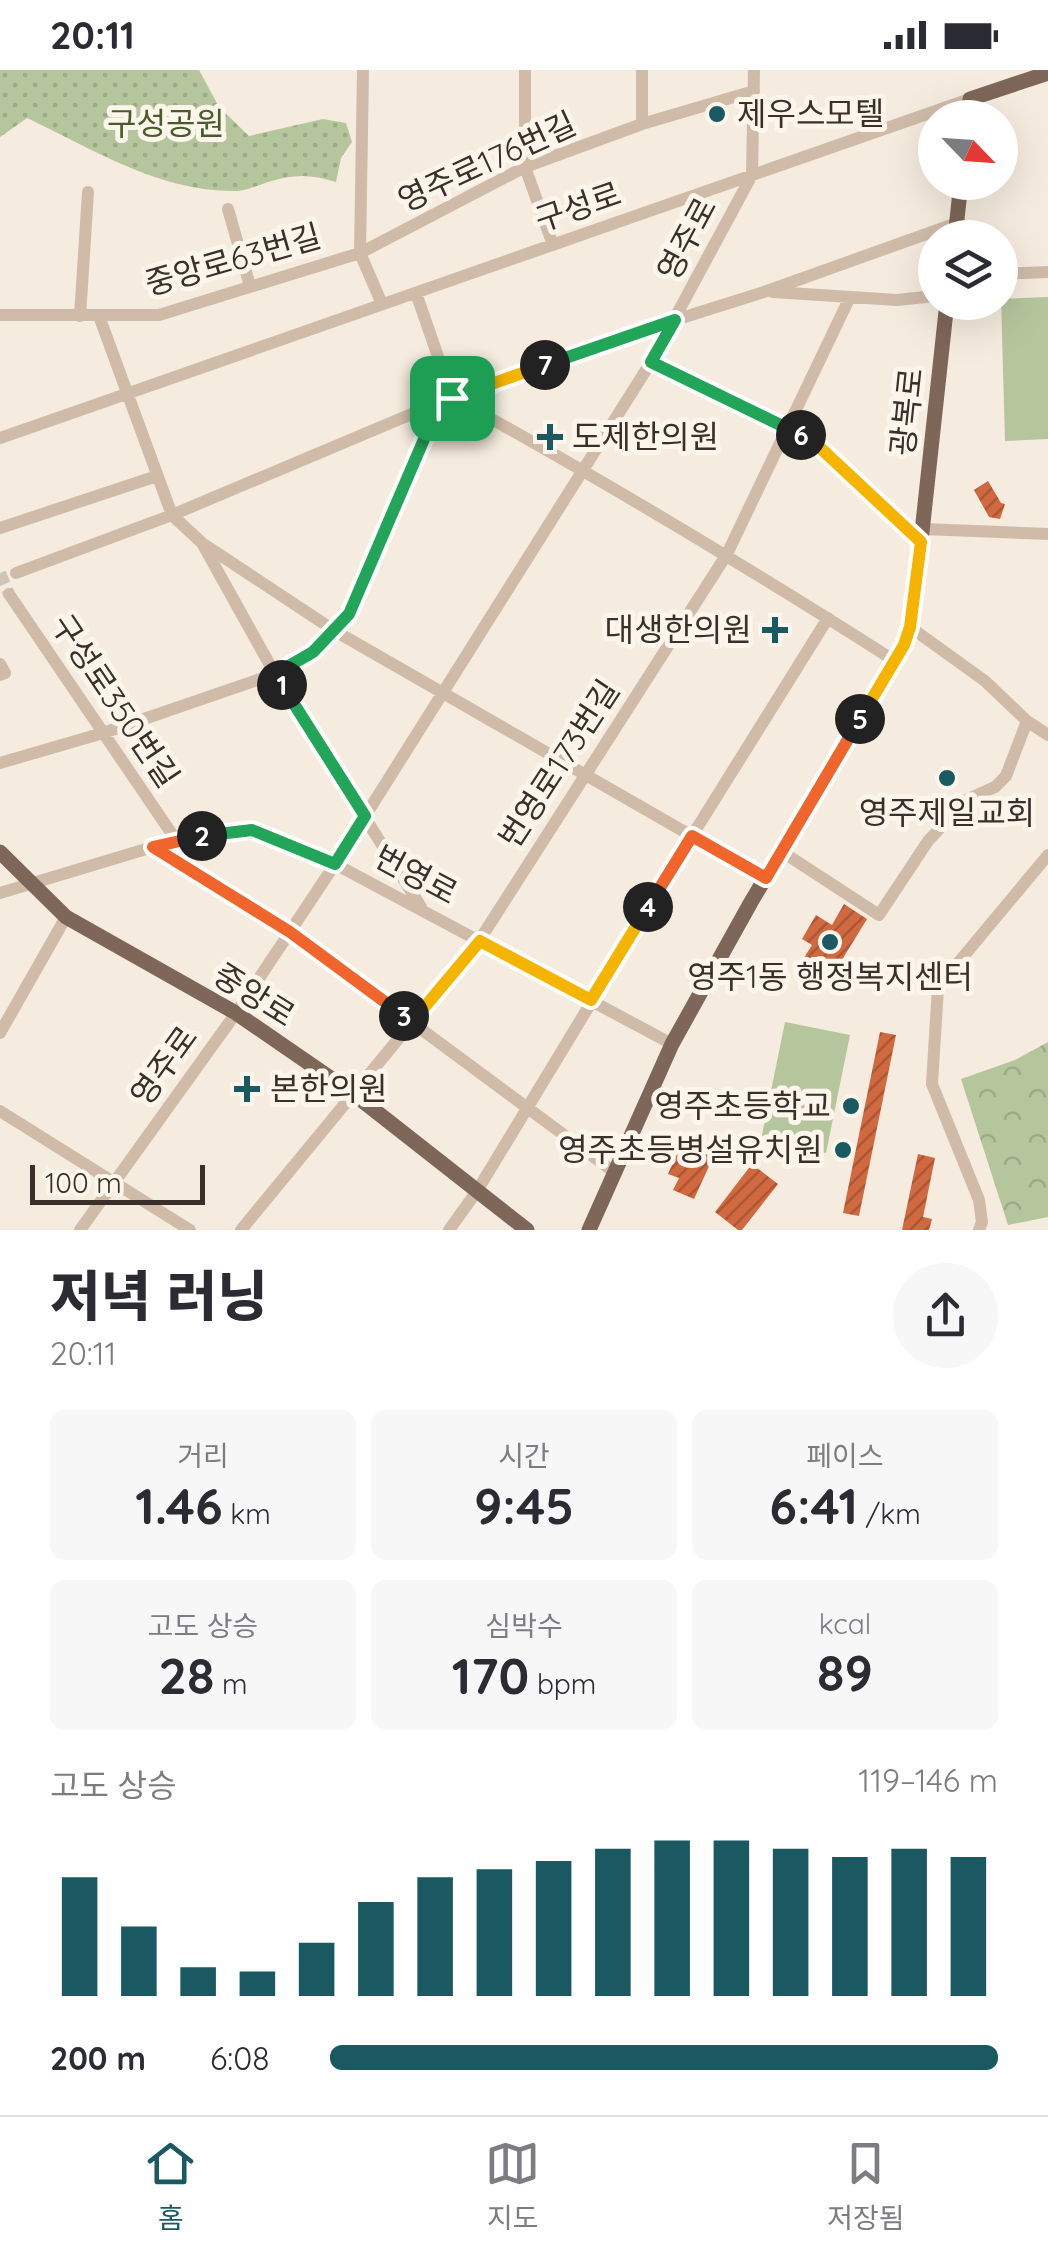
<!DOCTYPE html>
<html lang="ko">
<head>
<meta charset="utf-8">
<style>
	body { margin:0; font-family:Quicksand,"Noto Sans KR",sans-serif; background:#f7f7f7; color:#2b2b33; height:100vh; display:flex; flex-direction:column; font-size:38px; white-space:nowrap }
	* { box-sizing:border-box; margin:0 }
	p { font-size:32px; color:#7c7c81 }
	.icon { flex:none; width:55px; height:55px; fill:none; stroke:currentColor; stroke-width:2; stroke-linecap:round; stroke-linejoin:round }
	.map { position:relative; height:1160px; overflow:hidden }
	.sheet { display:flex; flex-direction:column; background:#fff; flex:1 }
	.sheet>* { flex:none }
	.needle { width:65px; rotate:115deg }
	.controls { position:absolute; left:918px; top:30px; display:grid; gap:20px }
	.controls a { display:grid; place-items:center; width:100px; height:100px; border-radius:50%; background:#fff; box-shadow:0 10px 40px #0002; font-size:50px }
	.scale { position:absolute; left:30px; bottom:25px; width:175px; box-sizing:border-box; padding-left:10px; border:5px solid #3b2f29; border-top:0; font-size:28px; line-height:35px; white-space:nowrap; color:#3b2f29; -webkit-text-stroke:8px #fcf5eb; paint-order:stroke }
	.pin { position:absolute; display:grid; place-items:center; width:85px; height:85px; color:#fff; margin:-42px; border-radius:20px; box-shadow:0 5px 15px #0006 }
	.km { position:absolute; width:50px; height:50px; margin:-25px; border-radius:50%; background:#222; color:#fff; font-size:28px; line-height:50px; text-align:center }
	.round { display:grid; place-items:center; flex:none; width:105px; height:105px; border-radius:52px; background:#f7f7f7 }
	.headline { display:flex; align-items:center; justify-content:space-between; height:170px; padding:0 50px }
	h1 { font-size:55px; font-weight:800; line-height:75px }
	.figures { display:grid; grid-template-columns:repeat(3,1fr); gap:15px; height:170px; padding:10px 50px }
	.figures div { display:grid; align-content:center; border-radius:15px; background:#f7f7f7; text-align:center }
	.figures b { font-size:50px; font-weight:800 }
	.figures small { font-size:28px; font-weight:400 }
	.figures p { font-size:28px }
	.chart { height:280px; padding:20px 50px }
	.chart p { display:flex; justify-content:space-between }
	.chart svg { width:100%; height:180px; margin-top:10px; stroke:#1a5961; stroke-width:6 }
	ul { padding:0 50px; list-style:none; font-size:32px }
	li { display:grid; grid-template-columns:160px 120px 1fr; align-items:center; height:75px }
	li i { height:25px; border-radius:12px; background:#1a5961 }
	.status { display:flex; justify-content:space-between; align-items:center; height:70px; padding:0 50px; background:#fff; direction:ltr }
	.status svg { height:28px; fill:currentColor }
	.menu { display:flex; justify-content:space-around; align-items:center; height:140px; border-top:2px solid #e1e1e2; background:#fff; font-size:28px; color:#7c7c81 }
	.menu a { display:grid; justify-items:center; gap:5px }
	.menu .current { color:#1a5961 }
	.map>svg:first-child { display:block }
	.grass { fill:#b6c69c }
	.forest { fill:url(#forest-crowns) }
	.park { fill:url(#park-dots) }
	.building { fill:url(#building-hatch) }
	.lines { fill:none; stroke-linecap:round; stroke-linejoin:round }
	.minor-tunnel { stroke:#d0c5ba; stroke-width:12; stroke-dasharray:12 6; stroke-linecap:butt }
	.minor { stroke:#cfbba8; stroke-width:12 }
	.major { stroke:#7e6759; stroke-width:15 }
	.split-1-casing { stroke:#fff; stroke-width:20 }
	.split-2-casing { stroke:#fff; stroke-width:20 }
	.split-3-casing { stroke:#fff; stroke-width:20 }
	.split-4-casing { stroke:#fff; stroke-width:20 }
	.split-5-casing { stroke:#fff; stroke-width:20 }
	.split-6-casing { stroke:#fff; stroke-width:20 }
	.split-7-casing { stroke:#fff; stroke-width:20 }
	.split-8-casing { stroke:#fff; stroke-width:20 }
	.split-1 { stroke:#22a559; stroke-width:12 }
	.split-2 { stroke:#22a559; stroke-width:12 }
	.split-3 { stroke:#f0652b; stroke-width:12 }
	.split-4 { stroke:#f5b400; stroke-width:12 }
	.split-5 { stroke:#f0652b; stroke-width:12 }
	.split-6 { stroke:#f5b400; stroke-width:12 }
	.split-7 { stroke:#22a559; stroke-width:12 }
	.split-8 { stroke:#f5b400; stroke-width:12 }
	.poi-dot { fill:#1a5961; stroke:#fcf5eb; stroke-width:4 }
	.labels { text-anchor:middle; stroke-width:10; stroke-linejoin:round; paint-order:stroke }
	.poi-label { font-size:32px; fill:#3b2f29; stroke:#fcf5eb; text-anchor:start }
	.park-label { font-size:32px; fill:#475c2a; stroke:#fcf5eb }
	.street-label { font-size:32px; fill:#3b2f29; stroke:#fcf5eb }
</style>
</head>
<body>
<div class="status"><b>20:11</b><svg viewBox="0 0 49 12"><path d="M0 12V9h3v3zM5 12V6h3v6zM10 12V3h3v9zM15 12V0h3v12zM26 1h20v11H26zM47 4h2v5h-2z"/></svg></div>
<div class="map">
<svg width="1048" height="1160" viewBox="0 0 1048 1160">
	<defs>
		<pattern id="forest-crowns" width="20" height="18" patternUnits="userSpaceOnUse" patternTransform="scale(2.5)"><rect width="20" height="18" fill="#b6c69c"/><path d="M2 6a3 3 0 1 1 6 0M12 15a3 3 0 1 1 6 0" fill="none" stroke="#9daa86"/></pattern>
		<pattern id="park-dots" width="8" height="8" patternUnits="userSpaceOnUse" patternTransform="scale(2.5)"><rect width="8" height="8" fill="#b6c69c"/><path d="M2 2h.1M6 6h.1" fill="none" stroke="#9daa86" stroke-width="1.8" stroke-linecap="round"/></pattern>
		<pattern id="building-hatch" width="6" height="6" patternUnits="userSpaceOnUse" patternTransform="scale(2.5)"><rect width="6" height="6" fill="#d16940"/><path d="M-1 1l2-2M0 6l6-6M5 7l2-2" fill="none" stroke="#ab5736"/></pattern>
	</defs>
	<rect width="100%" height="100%" fill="#f5ebde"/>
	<path class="grass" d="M1048,227V369L1005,371L1001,229Z
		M785,952L850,965L826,1083L761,1070Z"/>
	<path class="forest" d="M1048,972V1147L1008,1155L961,1009L1015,990Z"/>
	<path class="park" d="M0,0H199L219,37L249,66L323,49L346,53L352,72L341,88L336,112C311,104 293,104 268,112C259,115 248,120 238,121C162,123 94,80 27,48L0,67Z"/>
	<path class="building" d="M988,411L1001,433L1005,434L1000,449L989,447L974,420Z
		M844,834L867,849L829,911L800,894L812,875L802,869L816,845L832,855Z
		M880,962L896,965L859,1146L843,1143Z
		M685,1066L716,1081L694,1129L673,1120L679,1108L668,1104Z
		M918,1084L935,1088L923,1147L932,1149L929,1160H902Z
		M752,1094L778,1114L742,1160H738L715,1142Z"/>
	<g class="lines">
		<path class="minor-tunnel" d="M0,503L9,524"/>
		<path class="minor" d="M363,0L360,183L382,234
			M525,0V97L553,175
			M642,0V54
			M228,139L250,216
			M1000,204L1048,202
			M773,222L897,230L935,226
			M416,223L452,327C603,410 749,498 895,591
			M0,245H159L360,183L525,97L642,54L754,21
			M80,246L88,122
			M99,246L172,445L202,473L275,604L421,837
			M651,292L814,372L921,471
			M0,368L970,29
			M0,458L157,406
			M923,459L1048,464
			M205,475L335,561L765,808
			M16,503L172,445L440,332L675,250L767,221L957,153
			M9,524L176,770
			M910,557L985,611L1027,651L1048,665
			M0,594L5,603L0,605
			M0,693L103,663L275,604L313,581L349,544L440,332
			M153,777L290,862L614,1102
			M781,781L879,845L928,771L966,730L995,717L1006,706L1027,651
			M0,823L176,770L252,760L335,794L672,974
			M0,963L66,847
			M0,1041L190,1160
			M80,1160L236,943L335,794L651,292L752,105L754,0
			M241,1160L479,871L727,484L850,227
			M449,1160L477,1121L692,766L828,548
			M979,1160L982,1152L979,1130L932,1014L938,917L1048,785"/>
		<path class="major" d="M968,48L970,29L1048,3
			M955,168L961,112
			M0,782L66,847L236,943L355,1025L527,1160
			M589,1160L672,974L751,832L904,575L910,557L921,471L947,232"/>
	</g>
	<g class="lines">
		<g class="split-1-casing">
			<path id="split-1" d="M282,615L275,604L313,582L349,544L440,332L452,328"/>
		</g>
		<g class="split-2-casing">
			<path id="split-2" d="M202,766L252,760L335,794L365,746L282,615"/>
		</g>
		<g class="split-3-casing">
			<path id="split-3" d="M202,766L153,777L290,862L404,946"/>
		</g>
		<g class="split-4-casing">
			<path id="split-4" d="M404,946L412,952L480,871L591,930L648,837"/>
		</g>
		<g class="split-5-casing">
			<path id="split-5" d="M648,837L692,766L766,808L860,649"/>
		</g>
		<g class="split-6-casing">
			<path id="split-6" d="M801,365L814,372L921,472L910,557L904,575L860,649"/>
		</g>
		<g class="split-7-casing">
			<path id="split-7" d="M545,295L675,250L651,292L801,365"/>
		</g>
		<g class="split-8-casing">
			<path id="split-8" d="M452,328L545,295"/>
		</g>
		<use href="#split-1" class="split-1"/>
		<use href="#split-2" class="split-2"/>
		<use href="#split-3" class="split-3"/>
		<use href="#split-4" class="split-4"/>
		<use href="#split-5" class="split-5"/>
		<use href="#split-6" class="split-6"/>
		<use href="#split-7" class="split-7"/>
		<use href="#split-8" class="split-8"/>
	</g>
	<g class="poi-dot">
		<circle cx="717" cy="44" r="10"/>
		<path d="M545 352h10v10h10v10h-10v10h-10v-10h-10v-10h10z"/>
		<path d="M770 545h10v10h10v10h-10v10h-10v-10h-10v-10h10z"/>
		<circle cx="947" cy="708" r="10"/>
		<circle cx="830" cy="872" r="10"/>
		<path d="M242 1004h10v10h10v10h-10v10h-10v-10h-10v-10h10z"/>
		<circle cx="851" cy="1036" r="10"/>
		<circle cx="843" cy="1080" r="10"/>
	</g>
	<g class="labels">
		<g class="poi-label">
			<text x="737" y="55">제우스모텔</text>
			<text x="572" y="378">도제한의원</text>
			<text x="752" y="571" text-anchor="end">대생한의원</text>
			<text x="947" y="754" text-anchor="middle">영주제일교회</text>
			<text x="830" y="918" text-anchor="middle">영주1동 행정복지센터</text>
			<text x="270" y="1030">본한의원</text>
			<text x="831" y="1047" text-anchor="end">영주초등학교</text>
			<text x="823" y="1091" text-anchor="end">영주초등병설유치원</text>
		</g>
		<g class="park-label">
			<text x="166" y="65">구성공원</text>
		</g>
		<g class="street-label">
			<text transform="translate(487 92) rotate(-25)" y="11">영주로176번길</text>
			<text transform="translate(578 137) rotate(-19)" y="11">구성로</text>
			<text transform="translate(687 169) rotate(-62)" y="11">영주로</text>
			<text transform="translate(233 190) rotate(-16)" y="11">중앙로63번길</text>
			<text transform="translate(907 342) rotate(-84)" y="11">광복로</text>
			<text transform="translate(115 631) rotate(56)" y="11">구성로350번길</text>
			<text transform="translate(559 694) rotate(-57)" y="11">번영로173번길</text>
			<text transform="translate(416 805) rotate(28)" y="11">번영로</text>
			<text transform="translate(254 925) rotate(32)" y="11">중앙로</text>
			<text transform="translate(164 996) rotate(-54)" y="11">영주로</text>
		</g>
	</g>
</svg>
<div class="controls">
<a><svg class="needle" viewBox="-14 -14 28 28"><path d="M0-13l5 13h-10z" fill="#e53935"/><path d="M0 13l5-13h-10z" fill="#7c7c81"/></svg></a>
<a><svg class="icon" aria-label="layers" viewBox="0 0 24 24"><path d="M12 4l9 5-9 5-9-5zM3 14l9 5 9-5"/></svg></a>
</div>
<div class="scale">100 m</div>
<div class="pin" style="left:452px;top:328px;background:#1e9e55"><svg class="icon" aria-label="arrive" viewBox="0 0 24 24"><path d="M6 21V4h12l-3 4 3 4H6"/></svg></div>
<b class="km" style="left:282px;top:615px">1</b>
<b class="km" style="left:202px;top:766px">2</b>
<b class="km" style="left:404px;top:946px">3</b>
<b class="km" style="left:648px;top:837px">4</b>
<b class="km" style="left:860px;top:649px">5</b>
<b class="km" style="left:801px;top:365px">6</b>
<b class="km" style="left:545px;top:295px">7</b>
</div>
<section class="sheet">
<div class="headline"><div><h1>저녁 러닝</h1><p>20:11</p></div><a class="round"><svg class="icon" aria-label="share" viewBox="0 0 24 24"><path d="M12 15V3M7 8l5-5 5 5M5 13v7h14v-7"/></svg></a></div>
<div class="figures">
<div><p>거리</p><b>1.46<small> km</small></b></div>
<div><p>시간</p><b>9:45</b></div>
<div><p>페이스</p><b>6:41<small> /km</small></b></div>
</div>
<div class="figures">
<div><p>고도 상승</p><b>28<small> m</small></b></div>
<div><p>심박수</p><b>170<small> bpm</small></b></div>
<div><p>kcal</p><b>89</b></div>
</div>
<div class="chart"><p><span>고도 상승</span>119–146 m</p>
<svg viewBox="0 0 160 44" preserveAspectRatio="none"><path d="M5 44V15M15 44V27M25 44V37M35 44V38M45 44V31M55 44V21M65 44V15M75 44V13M85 44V11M95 44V8M105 44V6M115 44V6M125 44V8M135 44V10M145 44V8M155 44V10"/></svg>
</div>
<ul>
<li><b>200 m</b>6:08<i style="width:100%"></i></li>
</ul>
</section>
<nav class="menu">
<a class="current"><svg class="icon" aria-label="home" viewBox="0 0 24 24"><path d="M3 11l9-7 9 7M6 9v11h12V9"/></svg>홈</a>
<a><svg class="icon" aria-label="map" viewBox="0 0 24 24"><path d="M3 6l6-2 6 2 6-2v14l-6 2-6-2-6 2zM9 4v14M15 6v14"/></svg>지도</a>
<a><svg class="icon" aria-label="saved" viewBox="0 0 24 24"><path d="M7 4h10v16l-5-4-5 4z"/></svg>저장됨</a>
</nav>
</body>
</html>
